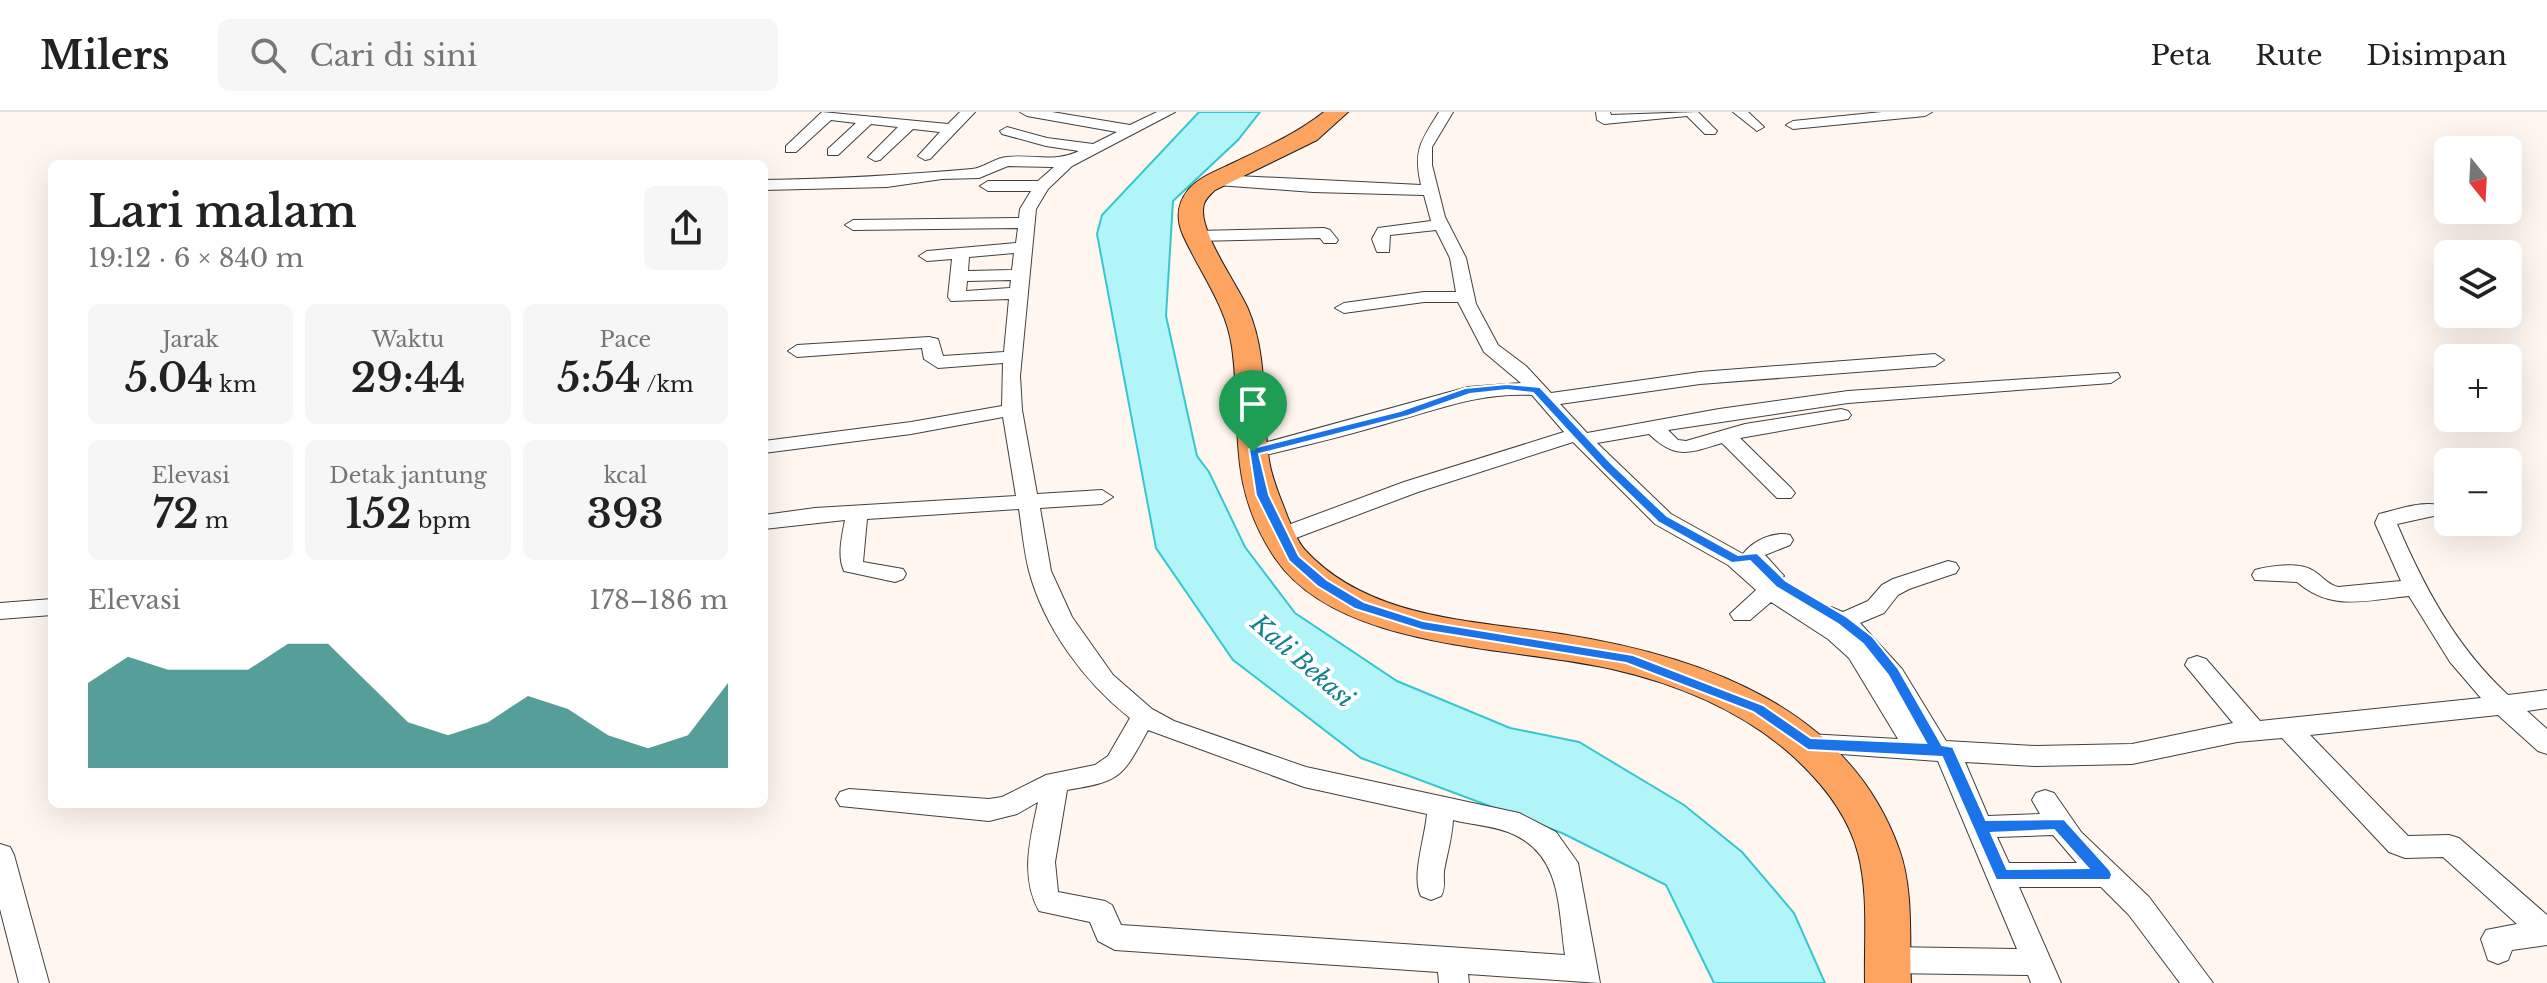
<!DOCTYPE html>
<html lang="id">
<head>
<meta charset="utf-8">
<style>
	body { margin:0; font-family:"Libre Baskerville",serif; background:#f6f6f6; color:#222; height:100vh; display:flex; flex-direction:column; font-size:30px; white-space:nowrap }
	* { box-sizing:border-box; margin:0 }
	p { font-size:26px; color:#767676 }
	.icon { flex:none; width:44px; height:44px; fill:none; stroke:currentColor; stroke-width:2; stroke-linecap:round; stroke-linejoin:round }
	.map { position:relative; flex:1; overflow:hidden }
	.panel { position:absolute; left:48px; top:48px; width:720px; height:648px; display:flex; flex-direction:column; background:#fff; border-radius:12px; box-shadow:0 8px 32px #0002 }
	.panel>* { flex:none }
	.needle { width:52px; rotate:162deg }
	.fabs { position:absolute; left:2434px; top:24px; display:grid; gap:16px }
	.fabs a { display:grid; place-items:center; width:88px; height:88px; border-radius:12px; background:#fff; box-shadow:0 8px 32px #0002; font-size:40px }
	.pin { position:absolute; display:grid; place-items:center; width:68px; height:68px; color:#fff; margin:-82px -34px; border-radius:50% 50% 50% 0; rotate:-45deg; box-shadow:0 0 8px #0007 }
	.pin .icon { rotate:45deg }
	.round { display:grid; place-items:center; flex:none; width:84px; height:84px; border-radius:12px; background:#f6f6f6 }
	.summary { display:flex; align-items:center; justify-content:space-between; height:136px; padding:0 40px }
	h1 { font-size:44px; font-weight:600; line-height:60px }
	.metrics { display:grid; grid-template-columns:repeat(3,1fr); gap:12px; height:136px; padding:8px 40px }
	.metrics div { display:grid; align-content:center; border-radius:12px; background:#f6f6f6; text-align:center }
	.metrics b { font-size:40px; font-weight:600 }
	.metrics small { font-size:22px; font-weight:400 }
	.metrics p { font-size:22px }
	.chart { height:224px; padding:16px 40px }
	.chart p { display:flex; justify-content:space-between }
	.chart svg { width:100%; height:144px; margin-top:8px; fill:#0f766e; opacity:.7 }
	header { display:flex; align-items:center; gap:48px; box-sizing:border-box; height:112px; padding:0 40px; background:#fff; border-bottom:2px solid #e0e0e0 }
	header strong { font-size:38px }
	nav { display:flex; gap:44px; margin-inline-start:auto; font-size:28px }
	.search { width:560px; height:72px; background:#f6f6f6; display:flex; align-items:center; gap:20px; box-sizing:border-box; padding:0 28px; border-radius:12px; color:#767676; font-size:30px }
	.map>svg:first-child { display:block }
	.water { fill:#b1f5f8; stroke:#36c6d2; stroke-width:2 }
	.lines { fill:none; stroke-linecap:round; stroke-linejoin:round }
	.minor-casing { stroke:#414141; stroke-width:2 }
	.primary-casing { stroke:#1f1f1f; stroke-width:2 }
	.minor { fill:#fff; fill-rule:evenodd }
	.primary { fill:#fda461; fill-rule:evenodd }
	.route { fill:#1a73e8; stroke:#fff; stroke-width:2; fill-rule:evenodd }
	.labels { text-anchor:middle; stroke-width:8; stroke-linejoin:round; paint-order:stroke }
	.water-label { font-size:24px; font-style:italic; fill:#12808e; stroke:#fff }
</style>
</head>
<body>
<header>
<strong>Milers</strong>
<div class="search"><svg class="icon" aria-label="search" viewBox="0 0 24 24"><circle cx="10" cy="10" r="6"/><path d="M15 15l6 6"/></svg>Cari di sini</div>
<nav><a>Peta</a><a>Rute</a><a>Disimpan</a></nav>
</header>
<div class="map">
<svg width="2547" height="871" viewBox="0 0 2547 871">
	<rect width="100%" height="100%" fill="#fff7ef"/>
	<path class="water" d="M1199,0H1260L1238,28L1173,89L1166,204L1197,344L1209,360L1245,435L1295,501L1397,569L1510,616L1579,630L1684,693L1742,740L1794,801L1825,871H1714L1666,773L1562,721L1361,646L1233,548L1156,436L1097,122L1102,103Z"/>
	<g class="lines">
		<g class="minor-casing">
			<path id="minor" d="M822,0L948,12L960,0H975L930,47L925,48L918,44L940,20L913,17L880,48L875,49L868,45L898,15L871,12L838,43H828V37L856,11L831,8L796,40H786V34Z
				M1020,0H1052L1130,13L1157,0H1175L1072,54L1048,77L1036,97L1020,264L1022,298L1037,382L1102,378L1113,385L1102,392L1040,396L1051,459L1072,505L1113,563L1152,597L1174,609L1306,655L1519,701L1556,720L1578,751L1600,871L1468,862L1469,871H1439L1438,860L1115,838L1098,829L1090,810L1039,799C1020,764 1030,728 1038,690L1017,702L989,709L840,694L836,687L840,680L849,677L989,687L1002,685L1046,663L1095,653L1108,644L1130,606C1084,570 1044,515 1029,459C1024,439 1022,417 1019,397L867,407L863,450L903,457L906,462L903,467L895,470L844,459C837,444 842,424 845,408L764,417V403L815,396L1016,384L1003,305L911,322L764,341V329L911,310L1002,294L1003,251L938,256L924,247L922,236L797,245L788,239L797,233L929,225L938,227L943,244L1004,240L1009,187L951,189L948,185L952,147L927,149L919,144L927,139L1016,131L1018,116L853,118L845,113L853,108L1019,106L1020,97L1031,79H988L980,74L988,69H1038L1054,55L1008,54L979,66L942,67L887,75L764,78V68C834,67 903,63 972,57C984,56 994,46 1007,45C1032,42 1055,51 1079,39L1046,34L1002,22L1000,19L1007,15L1047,26L1093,32L1117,20L1027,4ZM1014,141L1012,158L968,159L969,145ZM1011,168L1010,176L966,179L967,169ZM1148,618L1304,675L1427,702C1425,726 1411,765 1421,784L1431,788L1441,784C1446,775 1443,769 1444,759C1447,742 1452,726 1453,708C1473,713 1497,714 1515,723C1562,746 1558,796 1565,843L1121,813L1112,793L1105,789L1058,780L1055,750L1067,678C1121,669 1122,666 1148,618Z
				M1439,0H1453L1432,35V53L1445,105L1466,146L1476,192L1498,233L1526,254L1551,281L1700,260L1935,242L1944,248L1935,254L1700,272L1560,292L1587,321L1719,297L1848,279L2118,261L2120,265L2111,271L1848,291L1668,318L1678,328L1686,329L1745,312L1841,297L1848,299L1851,303L1848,307L1740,326L1791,376L1795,381L1791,386H1777L1722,331C1689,341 1676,348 1649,322L1597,331L1671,402L1743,442C1752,429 1773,419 1790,423L1793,428L1790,433L1765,443L1784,464L1776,471L1821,500L1831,495L1843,500L1868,489L1882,473L1893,467L1948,449L1956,451L1959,456L1956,461L1909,477L1898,483L1884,501L1860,511L1902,557L1946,629L2036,634L2132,632L2233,611L2185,553L2188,547L2197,544L2206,547L2260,609L2481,586L2450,550L2409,484C2366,488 2332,500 2297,470L2255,468L2252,463L2255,458C2268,454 2297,450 2310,457C2321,462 2326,472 2338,475L2401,469L2375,411L2379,402C2396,398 2421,389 2438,393L2441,398L2438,403L2397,412C2424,475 2456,535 2508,583L2547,578V596L2527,599L2547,617V642L2538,639L2498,603L2310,623L2408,724L2449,723L2459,726L2547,803V833L2512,838L2508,848L2498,852L2488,848L2481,827L2486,818L2517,812L2443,745L2405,746L2389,740L2282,626L2237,630L2132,652L2036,654L1965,650L1988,704L2040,702L2032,688L2036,681L2045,678L2054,681L2081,720L2149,785L2213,871H2180L2129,803L2101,775H2019L2061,871H2031L2028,863L1887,861L1877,857L1872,848L1877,839L1887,835L2017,837L1938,649L1799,639L1795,632L1799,625L1808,622L1898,627L1849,546L1828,527L1771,490L1750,508H1734L1730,502L1756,478L1728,453L1655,412L1573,330L1418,380L1288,429H1272L1269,424L1272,419L1404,370L1564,320L1532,283C1481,280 1439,297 1392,310C1346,324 1299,335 1253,346L1243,340L1246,336L1468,275L1521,271L1484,240L1458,190H1424L1344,201L1335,196L1344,191L1424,180H1456L1450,146L1436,118L1390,123L1389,140H1377L1372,127L1378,116L1431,109L1424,83L1313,80L1217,73L1209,68L1217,63L1421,73C1413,38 1421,29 1439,0ZM2053,723L2077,751H2009L1997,725Z
				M1596,0H1610L1611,3L1698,0L1717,19L1715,22H1705L1687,4L1604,12L1597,8Z
				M1733,0H1748L1764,15L1757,19Z
				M1882,0H1932L1925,4L1793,17L1786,13L1793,9Z
				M1324,116L1330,118L1338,128L1336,131H1324L1320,126L1196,129L1188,124L1196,119Z
				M52,487V503L0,507V491Z
				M0,732L10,735L14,743L49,871H19L0,797Z"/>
		</g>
		<g class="primary-casing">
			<path id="primary" d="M1324,0H1348L1317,28L1215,78C1211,82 1206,86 1204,92C1196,117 1238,173 1248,197C1269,246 1261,297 1269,348C1272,368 1281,387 1288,406C1293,417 1297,429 1305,438C1361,499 1448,507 1525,517C1672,535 1844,582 1899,737C1914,778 1909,828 1911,871H1865C1864,829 1869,783 1858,741C1848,703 1823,672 1795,646C1745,600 1678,572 1612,557C1513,534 1338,539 1275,446C1225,371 1243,315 1232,235C1226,193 1200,161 1183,123C1176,107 1177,92 1188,78C1200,64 1219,58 1235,50C1266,35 1296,22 1324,0Z"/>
		</g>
		<use href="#minor" class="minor"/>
		<use href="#primary" class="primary"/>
	</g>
	<path class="route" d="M1507,272L1540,275L1611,351L1667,404L1738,443L1757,441L1786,469L1847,505L1873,525L1898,556L1942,633L1953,635L1986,708L2064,707L2110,758L2112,763L2110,768H1996L1942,645L1808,638L1753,600L1626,551L1422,518L1355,497L1317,474L1289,449L1256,383L1249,337L1400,299L1465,276ZM1507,278L1533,281L1602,356L1658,410L1732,451L1750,449L1776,475L1838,512L1863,532L1888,563L1926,631L1811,626L1763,593L1633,543L1423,509L1364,490L1327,468L1299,444L1269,383L1259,342L1408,304L1470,282ZM2054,718L2088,756L2007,757L1991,721Z"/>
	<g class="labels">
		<g class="water-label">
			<text transform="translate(1302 549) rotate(41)" y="8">Kali Bekasi</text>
		</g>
	</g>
</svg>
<div class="fabs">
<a><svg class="needle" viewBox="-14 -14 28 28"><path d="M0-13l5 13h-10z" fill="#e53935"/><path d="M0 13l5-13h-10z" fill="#767676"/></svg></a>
<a><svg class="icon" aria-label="layers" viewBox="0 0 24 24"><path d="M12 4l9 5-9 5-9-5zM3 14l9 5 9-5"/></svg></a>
<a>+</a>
<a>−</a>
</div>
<div class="pin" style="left:1253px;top:340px;background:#1e9e55"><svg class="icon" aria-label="arrive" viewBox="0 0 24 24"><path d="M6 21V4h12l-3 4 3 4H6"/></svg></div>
<section class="panel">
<div class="summary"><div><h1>Lari malam</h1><p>19:12 · 6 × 840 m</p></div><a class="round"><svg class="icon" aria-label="share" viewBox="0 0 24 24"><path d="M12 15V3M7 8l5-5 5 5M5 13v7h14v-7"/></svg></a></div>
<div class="metrics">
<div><p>Jarak</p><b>5.04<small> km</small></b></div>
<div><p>Waktu</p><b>29:44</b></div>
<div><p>Pace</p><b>5:54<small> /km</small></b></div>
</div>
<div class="metrics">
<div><p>Elevasi</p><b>72<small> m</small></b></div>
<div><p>Detak jantung</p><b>152<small> bpm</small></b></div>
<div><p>kcal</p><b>393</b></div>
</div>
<div class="chart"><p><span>Elevasi</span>178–186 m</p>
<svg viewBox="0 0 160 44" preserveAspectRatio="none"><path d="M0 44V18L10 10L20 14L30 14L40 14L50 6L60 6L70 18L80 30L90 34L100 30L110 22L120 26L130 34L140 38L150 34L160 18V44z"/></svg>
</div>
</section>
</div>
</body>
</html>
